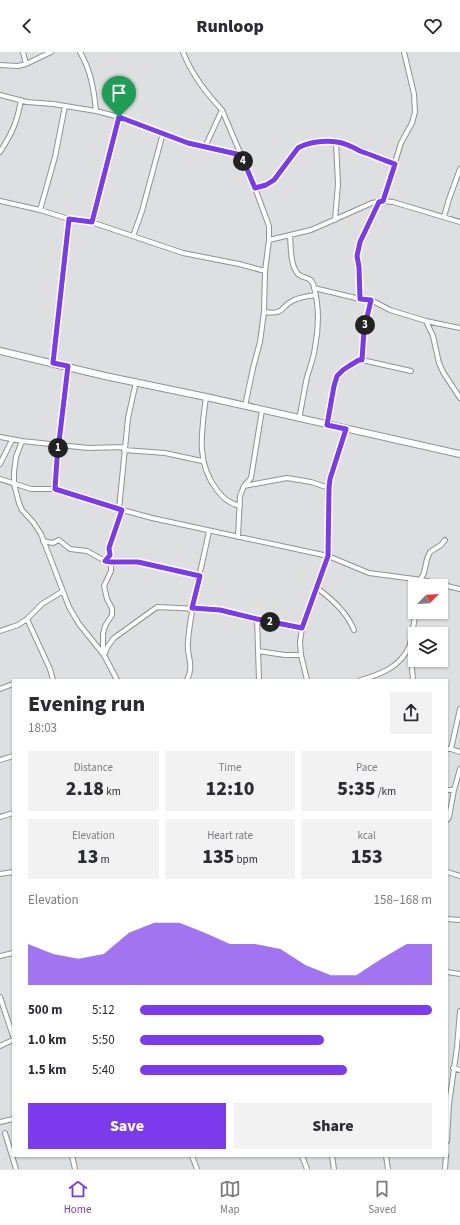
<!DOCTYPE html>
<html lang="en">
<head>
<meta charset="utf-8">
<style>
	body { margin:0; font-family:"Source Sans 3",sans-serif; background:#f2f2f3; color:#2b2b33; height:100vh; display:flex; flex-direction:column; font-size:15px; white-space:nowrap }
	* { box-sizing:border-box; margin:0 }
	p { font-size:13px; color:#7c7c81 }
	.icon { flex:none; width:22px; height:22px; fill:none; stroke:currentColor; stroke-width:2; stroke-linecap:round; stroke-linejoin:round }
	.map { position:relative; flex:1; overflow:hidden }
	.drawer { position:absolute; left:12px; top:627px; width:436px; height:478px; display:flex; flex-direction:column; background:#fff; border-radius:0px; box-shadow:0 1px 3px #0004 }
	.drawer>* { flex:none }
	.needle { width:26px; rotate:66deg }
	.tools { position:absolute; left:408px; top:527px; display:grid; gap:8px }
	.tools a { display:grid; place-items:center; width:40px; height:40px; border-radius:0px; background:#fff; box-shadow:0 1px 3px #0004; font-size:20px }
	.pin { position:absolute; display:grid; place-items:center; width:34px; height:34px; color:#fff; margin:-41px -17px; border-radius:50% 50% 50% 0; rotate:-45deg; box-shadow:0 0 4px #0007 }
	.pin .icon { rotate:45deg }
	.km { position:absolute; width:20px; height:20px; margin:-10px; border-radius:50%; background:#222; color:#fff; font-size:11px; line-height:20px; text-align:center }
	.round { display:grid; place-items:center; flex:none; width:42px; height:42px; border-radius:0px; background:#f2f2f3 }
	.head { display:flex; align-items:center; justify-content:space-between; height:68px; padding:0 16px }
	h1 { font-size:22px; font-weight:800; line-height:30px }
	.metrics { display:grid; grid-template-columns:repeat(3,1fr); gap:6px; height:68px; padding:4px 16px }
	.metrics div { display:grid; align-content:center; border-radius:0px; background:#f2f2f3; text-align:center }
	.metrics b { font-size:20px; font-weight:800 }
	.metrics small { font-size:11px; font-weight:400 }
	.metrics p { font-size:11px }
	.chart { height:112px; padding:8px 16px }
	.chart p { display:flex; justify-content:space-between }
	.chart svg { width:100%; height:72px; margin-top:4px; fill:#7c3aed; opacity:.7 }
	.primary-button { display:flex; gap:8px; margin-top:auto; padding:8px 16px }
	.primary-button a { flex:1; height:46px; border-radius:0px; background:#7c3aed; color:#fff; font-size:16px; font-weight:800; line-height:46px; text-align:center }
	.primary-button a+a { background:#f2f2f3; color:#2b2b33 }
	ul { padding:0 16px; list-style:none; font-size:13px }
	li { display:grid; grid-template-columns:64px 48px 1fr; align-items:center; height:30px }
	li i { height:10px; border-radius:5px; background:#7c3aed }
	header { display:flex; justify-content:space-between; align-items:center; height:52px; padding:0 16px; background:#fff; font-size:18px; font-weight:800 }
	.tab-bar { display:flex; justify-content:space-around; align-items:center; height:56px; border-top:1px solid #e1e1e2; background:#fff; font-size:11px; color:#7c7c81 }
	.tab-bar a { display:grid; justify-items:center; gap:2px }
	.tab-bar .selected { color:#7c3aed }
	.map>svg:first-child { display:block }
	.lines { fill:none; stroke-linecap:round; stroke-linejoin:round }
	.minor-casing { stroke:#8f9193; stroke-width:6 }
	.primary-casing { stroke:#8f9193; stroke-width:8 }
	.minor { stroke:#fff; stroke-width:4 }
	.primary { stroke:#fff; stroke-width:6 }
	.route-casing { stroke:#fff; stroke-width:8 }
	.route { stroke:#7c3aed; stroke-width:5 }
</style>
</head>
<body>
<header><svg class="icon" aria-label="back" viewBox="0 0 24 24"><path d="M15 5l-7 7 7 7"/></svg>Runloop<svg class="icon" aria-label="heart" viewBox="0 0 24 24"><path d="M12 20l-8-8c-3-5 5-10 8-4 3-6 11-1 8 4z"/></svg></header>
<div class="map">
<svg width="460" height="1117" viewBox="0 0 460 1117">
	<rect width="100%" height="100%" fill="#dddfe1"/>
	<g class="lines">
		<g class="minor-casing">
			<path id="minor" d="M23,0L26,12
				M80,0C91,19 94,38 96,59
				M183,0C191,21 207,42 222,58L255,136L269,174V188L265,219L264,260L260,290L253,316L245,354
				M0,13L18,14L26,12L51,0
				M0,43L27,50L53,52L96,59L119,65L188,91L241,103
				M205,95L222,58
				M0,100C12,81 17,71 21,48
				M255,136L267,133L274,128L298,96C309,89 330,87 343,91C361,97 377,106 395,112
				M0,149L40,158L69,167L91,170L183,201L239,212L265,219
				M383,149L401,91L412,71L415,60L414,42L404,0
				M40,158L55,105L65,54
				M444,165L449,147L460,117
				M335,168L338,132L336,90
				M91,170L119,65
				M133,184L142,159L163,81
				M290,184C291,195 290,213 298,222C305,228 311,223 314,235C319,254 319,275 315,295C314,305 310,315 307,325C304,339 302,353 299,367
				M269,188L311,178L372,151L383,149L393,150L460,170
				M314,236L360,247L371,248L390,258L426,269L460,276
				M360,247L359,215L357,204L360,190L379,150
				M264,260C286,263 279,255 294,248C301,245 308,244 316,243
				M426,269L433,284L439,311L443,320L460,346
				M362,308L364,278L371,248
				M53,311L69,167
				M206,345C202,378 195,410 217,438C224,447 229,451 240,454
				M327,373C330,360 331,338 336,326C339,320 345,316 350,313C354,311 358,308 362,308L411,319
				M0,385L22,389L88,396L125,395
				M22,389L16,405L14,420V432L19,451L22,458L33,470L41,482L69,555L79,572L104,603L117,628
				M124,398L165,401L202,409
				M0,412L12,388
				M0,427L31,437H55L119,457L152,466L328,504L369,521L422,528L460,537
				M244,434L287,426L311,430L329,436
				M55,437L57,407L68,314
				M119,457L128,366L136,330
				M238,485L240,444L244,434L251,426L262,358
				M43,489L53,491L59,488L70,497L87,499L105,509L111,510H138L200,524
				M105,509L110,503L109,496L122,458
				M420,528L424,521L427,507L430,500L441,493L445,488
				M421,534L422,528
				M317,536C332,547 347,560 354,578
				M27,567L50,617L53,628
				M257,567L259,628
				M0,579L18,573L27,567L42,552L63,539
				M258,599L285,603H301
				M105,600L103,595V582L105,574L112,563V556L107,547L104,534L111,519V510
				M104,603L108,594L114,586L157,555L220,558L257,567L302,576
				M187,628C195,611 186,605 188,589C191,552 202,515 209,479
				M307,628L301,603L300,590L302,576L328,504L329,436L330,427L346,377
				M361,628C381,622 400,615 409,595
				M413,628L410,592L416,560
				M0,637L13,632
				M447,697H451L460,700
				M451,697L460,657
				M0,708L13,704
				M447,738H454
				M0,765L13,761
				M447,768L449,765L454,738L460,717
				M447,820L460,824
				M0,822L13,820
				M447,867L460,868
				M0,904L13,901
				M447,920L460,922
				M0,945L13,984
				M0,994L13,988
				M453,1016L460,1018
				M0,1070L13,1067
				M5,1081L16,1117
				M447,1089L449,1052L457,995L460,959
				M72,1104L75,1117
				M192,1104L197,1117
				M302,1104L307,1117
				M332,1104L334,1117
				M386,1104L388,1117
				M445,1117L446,1104"/>
		</g>
		<g class="primary-casing">
			<path id="primary" d="M0,299L105,324L206,345L460,402"/>
		</g>
		<use href="#minor" class="minor"/>
		<use href="#primary" class="primary"/>
	</g>
	<g class="lines">
		<g class="route-casing">
			<path id="route" d="M119,65L188,91L241,103L255,136L266,133L274,128L298,96C308,90 325,88 337,90C345,91 353,95 360,99C372,103 383,108 395,112L383,149L379,150L360,190L357,204L359,215L360,247L371,248L364,278L362,308H359L349,314L343,318L337,324L334,334L327,373L346,377L330,427L329,436L328,504L302,576L257,567L220,558L192,556L200,524L138,510H111L105,509L110,503L109,496L122,458L55,437L57,407L68,314L53,311L69,167L92,170Z"/>
		</g>
		<use href="#route" class="route"/>
	</g>
</svg>
<div class="tools">
<a><svg class="needle" viewBox="-14 -14 28 28"><path d="M0-13l5 13h-10z" fill="#e53935"/><path d="M0 13l5-13h-10z" fill="#7c7c81"/></svg></a>
<a><svg class="icon" aria-label="layers" viewBox="0 0 24 24"><path d="M12 4l9 5-9 5-9-5zM3 14l9 5 9-5"/></svg></a>
</div>
<div class="pin" style="left:119px;top:65px;background:#1e9e55"><svg class="icon" aria-label="arrive" viewBox="0 0 24 24"><path d="M6 21V4h12l-3 4 3 4H6"/></svg></div>
<b class="km" style="left:58px;top:396px">1</b>
<b class="km" style="left:270px;top:570px">2</b>
<b class="km" style="left:365px;top:273px">3</b>
<b class="km" style="left:243px;top:109px">4</b>
<section class="drawer">
<div class="head"><div><h1>Evening run</h1><p>18:03</p></div><a class="round"><svg class="icon" aria-label="share" viewBox="0 0 24 24"><path d="M12 15V3M7 8l5-5 5 5M5 13v7h14v-7"/></svg></a></div>
<div class="metrics">
<div><p>Distance</p><b>2.18<small> km</small></b></div>
<div><p>Time</p><b>12:10</b></div>
<div><p>Pace</p><b>5:35<small> /km</small></b></div>
</div>
<div class="metrics">
<div><p>Elevation</p><b>13<small> m</small></b></div>
<div><p>Heart rate</p><b>135<small> bpm</small></b></div>
<div><p>kcal</p><b>153</b></div>
</div>
<div class="chart"><p><span>Elevation</span>158–168 m</p>
<svg viewBox="0 0 160 44" preserveAspectRatio="none"><path d="M0 44V19L10 25L20 28L30 25L40 12L50 6L60 6L70 12L80 19L90 19L100 22L110 32L120 38L130 38L140 28L150 19L160 19V44z"/></svg>
</div>
<ul>
<li><b>500 m</b>5:12<i style="width:100%"></i></li>
<li><b>1.0 km</b>5:50<i style="width:63%"></i></li>
<li><b>1.5 km</b>5:40<i style="width:71%"></i></li>
</ul>
<div class="primary-button"><a>Save</a><a>Share</a></div>
</section>
</div>
<nav class="tab-bar">
<a class="selected"><svg class="icon" aria-label="home" viewBox="0 0 24 24"><path d="M3 11l9-7 9 7M6 9v11h12V9"/></svg>Home</a>
<a><svg class="icon" aria-label="map" viewBox="0 0 24 24"><path d="M3 6l6-2 6 2 6-2v14l-6 2-6-2-6 2zM9 4v14M15 6v14"/></svg>Map</a>
<a><svg class="icon" aria-label="saved" viewBox="0 0 24 24"><path d="M7 4h10v16l-5-4-5 4z"/></svg>Saved</a>
</nav>
</body>
</html>
